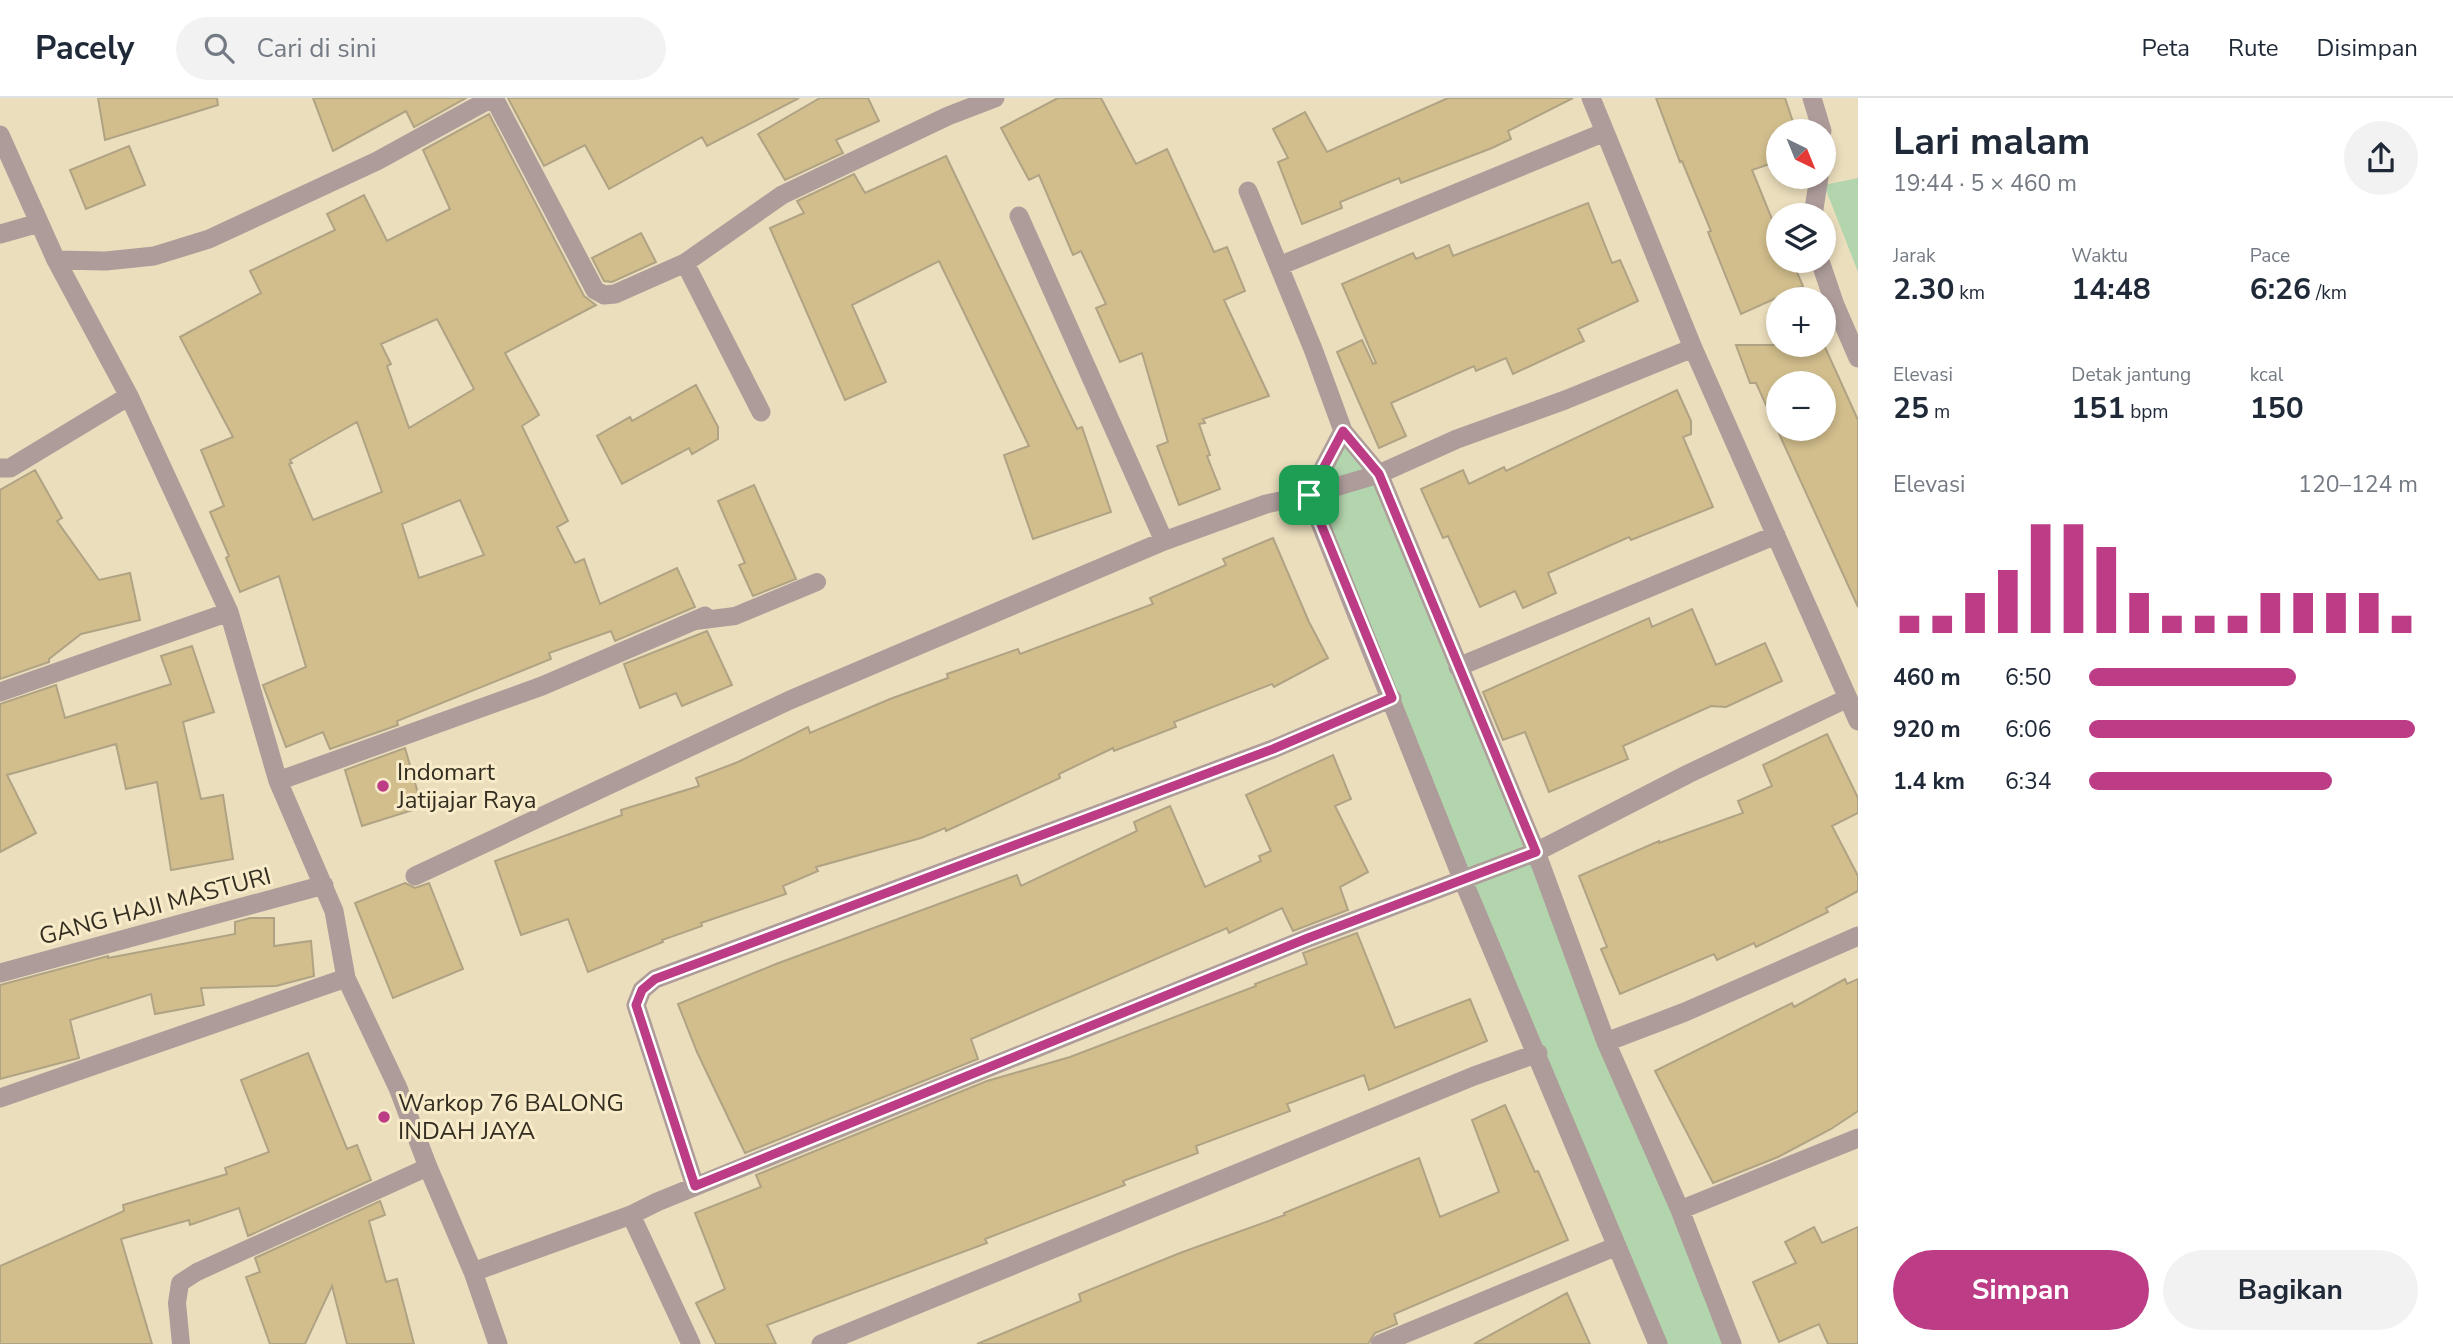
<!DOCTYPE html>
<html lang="id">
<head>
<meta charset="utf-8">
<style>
	body { margin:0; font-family:"Nunito Sans",sans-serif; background:#f2f2f3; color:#1f2937; height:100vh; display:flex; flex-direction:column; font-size:26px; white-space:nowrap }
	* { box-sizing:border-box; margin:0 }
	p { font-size:23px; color:#747a83 }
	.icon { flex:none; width:38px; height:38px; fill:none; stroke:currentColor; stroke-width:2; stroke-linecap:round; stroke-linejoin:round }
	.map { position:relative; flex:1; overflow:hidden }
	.sheet { display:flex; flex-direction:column; background:#fff; width:595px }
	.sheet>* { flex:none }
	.needle { width:46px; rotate:137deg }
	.controls { position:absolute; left:1766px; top:21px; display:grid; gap:14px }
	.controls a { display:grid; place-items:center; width:70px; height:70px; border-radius:50%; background:#fff; box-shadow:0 4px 10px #0003; font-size:35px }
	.pin { position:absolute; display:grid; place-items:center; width:60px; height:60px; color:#fff; margin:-30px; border-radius:14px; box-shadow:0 4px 10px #0006 }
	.round { display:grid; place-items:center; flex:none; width:74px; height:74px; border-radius:37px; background:#f2f2f3 }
	.overview { display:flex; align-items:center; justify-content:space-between; height:119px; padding:0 35px }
	h1 { font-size:38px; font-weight:700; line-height:52px }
	.figures { display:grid; grid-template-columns:repeat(3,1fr); gap:10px; height:119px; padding:7px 35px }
	.figures div { display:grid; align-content:center }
	.figures b { font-size:30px; font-weight:700 }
	.figures small { font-size:19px; font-weight:400 }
	.figures p { font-size:19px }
	.chart { height:196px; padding:14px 35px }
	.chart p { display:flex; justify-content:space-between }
	.chart svg { width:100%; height:126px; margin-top:7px; stroke:#bd3c86; stroke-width:6 }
	.action { display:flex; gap:14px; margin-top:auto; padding:14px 35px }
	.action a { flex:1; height:80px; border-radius:42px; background:#bd3c86; color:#fff; font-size:28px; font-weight:700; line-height:80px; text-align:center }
	.action a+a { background:#f2f2f3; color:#1f2937 }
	ul { padding:0 35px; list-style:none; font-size:23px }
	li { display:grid; grid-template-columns:112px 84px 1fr; align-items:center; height:52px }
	li i { height:18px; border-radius:9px; background:#bd3c86 }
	header { display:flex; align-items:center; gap:42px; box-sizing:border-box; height:98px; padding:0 35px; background:#fff; border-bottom:2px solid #e0e1e3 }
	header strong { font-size:33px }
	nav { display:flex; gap:38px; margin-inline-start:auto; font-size:24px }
	.search { width:490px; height:63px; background:#f2f2f3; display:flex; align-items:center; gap:18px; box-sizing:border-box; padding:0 24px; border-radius:38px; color:#747a83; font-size:26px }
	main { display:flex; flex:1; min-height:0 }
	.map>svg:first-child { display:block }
	.green { fill:#b3d5ad }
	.building { fill:#d2be8d; stroke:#b0a384; stroke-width:2; fill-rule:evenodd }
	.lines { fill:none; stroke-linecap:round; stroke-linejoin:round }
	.service { stroke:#ad9c9a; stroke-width:18 }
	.minor { stroke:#ad9c9a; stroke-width:19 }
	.route-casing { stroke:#fff; stroke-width:14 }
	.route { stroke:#bd3c86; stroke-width:9 }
	.poi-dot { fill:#bd3c86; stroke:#f8ebca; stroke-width:2.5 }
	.labels { text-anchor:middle; stroke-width:6; stroke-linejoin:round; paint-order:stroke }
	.poi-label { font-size:24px; fill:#332e21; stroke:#f8ebca; text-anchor:start }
	.street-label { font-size:24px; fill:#332e21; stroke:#f8ebca }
</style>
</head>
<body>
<header>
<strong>Pacely</strong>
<div class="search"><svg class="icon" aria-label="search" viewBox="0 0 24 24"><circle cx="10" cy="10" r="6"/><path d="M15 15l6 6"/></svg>Cari di sini</div>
<nav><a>Peta</a><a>Rute</a><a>Disimpan</a></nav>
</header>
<main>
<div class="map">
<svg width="1858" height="1246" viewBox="0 0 1858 1246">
	<rect width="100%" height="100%" fill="#ebdebd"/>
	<path class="green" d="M1858,80V174L1824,87Z
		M1343,333L1379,376L1732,1246H1658L1309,397Z"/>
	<path class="building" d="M98,0H217L218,7L105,42Z
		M313,0H466L414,29L406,13L333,53Z
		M508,0H799L707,48L702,39L609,91L585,47L544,68Z
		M820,0H868L879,23L836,42L843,55L785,82L758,36Z
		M1058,0H1101L1136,66L1167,51L1214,154L1227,149L1245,193L1224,202L1269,298L1203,321L1205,325L1199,326L1210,357L1207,358L1220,391L1179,407L1157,348L1168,344L1142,255L1120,264L1096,210L1106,206L1081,153L1073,157L1039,77L1029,82L1001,30Z
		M1448,0H1573L1508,33L1511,41L1492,50L1401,85L1399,80L1340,104L1342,110L1302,126L1278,64L1288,60L1273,31L1305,14L1327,54Z
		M1656,0H1785L1796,33H1778V63L1752,72L1778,136V163H1792L1803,188L1741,216L1708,134L1711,133L1682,63L1680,64Z
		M489,16L584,198L596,207L505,255L539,317L522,328L568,423L557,429L575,465L584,461L600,506L677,470L695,509L615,543L611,533L549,555L551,561L397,623L398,627L330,651L323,634L286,649L263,587L306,569L279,478L240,494L226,460L229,458L210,414L224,408L201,352L233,339L180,239L261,195L250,173L335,132L327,116L364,97L387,143L450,111L423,52ZM437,221L474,291L409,330L387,268L391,266L381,246ZM357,324L382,394L313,422L289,366L292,365L290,362ZM460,402L484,457L419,480L402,426Z
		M129,48L145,87L86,111L70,72Z
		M946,58L1077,331L1082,329L1111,414L1033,441L1004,357L1029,348L939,163L852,207L886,284L845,302L770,130L804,115L797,103L854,76L865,95Z
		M1588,105L1612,165L1620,162L1638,203L1578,231L1584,243L1513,276L1506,260L1476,273L1474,268L1391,305L1406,338L1379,350L1337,254L1362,242L1373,266L1376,265L1342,186L1413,155L1416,161L1449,147L1453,158Z
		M641,135L656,164L612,184L604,183L592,160Z
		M1736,247H1824L1858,322V509L1756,285H1750ZM1778,285H1824V331H1778Z
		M696,287L718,329V341L692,356L689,350L622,386L597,338L630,319L632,323Z
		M1677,292L1691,323V336L1683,339L1713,409L1631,442L1629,439L1548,475L1556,495L1523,510L1515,493L1480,509L1448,438L1443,440L1421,391L1463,372L1469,386L1504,369L1506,373Z
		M35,372L62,420L57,423L99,482L130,475L140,522L81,536L49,561V564L0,581V392Z
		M754,387L796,481L753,498L739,467L745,465L718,403Z
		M1273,440L1309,524L1328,560L1274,589L1272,586L1174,624L1176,629L1114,653L1113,650L1059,676L1060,680L946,733L945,730L921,740L816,769L818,773L783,788L786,796L701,825L702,828L662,842L663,844L588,874L568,821L521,837L495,763L622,717L621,712L699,688L696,680L738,664L808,629L810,635L890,601L948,580L947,576L1018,551L1020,556L1153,506L1150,500L1226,467L1223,461Z
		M1692,511L1716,567L1765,545L1782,583L1726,609L1711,608L1623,648L1628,661L1549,694L1525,634L1503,642L1483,594L1649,520L1652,529Z
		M707,533L732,587L682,608L676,595L640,610L624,566Z
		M192,548L214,614L183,624L201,701L223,697L233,761L171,772L157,684L126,691L116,646L7,677L36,735L0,754V606L56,587L65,620L171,586L161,558Z
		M1827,636L1858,700V715L1832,728L1858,778V793L1826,810L1828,814L1756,849L1754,845L1717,862L1714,856L1620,896L1601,851L1607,849L1579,778L1659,743V745L1743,715L1738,703L1772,688L1763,667Z
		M405,650L422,709L362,728L345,672Z
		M1333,657L1351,701L1335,708L1368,774L1340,789L1348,812L1293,833L1282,810L1229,835L1227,830L971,941L978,961L745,1055L697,954L678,906L776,866L1017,777L1021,788L1137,733L1134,724L1170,708L1205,789L1261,763L1259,758L1271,753L1246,697Z
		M405,785L415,790L429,785L463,871L393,900L355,805Z
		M250,820H274V848L311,843L314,878L276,888L201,890L204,907L155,916L151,896L70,922L79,960L0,981V887L108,858V860L235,836V824Z
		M1357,835L1395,930L1470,901L1487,943L1369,992L1364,977L1287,1006L1290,1013L1196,1048L1198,1055L1123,1083L1125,1087L985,1141L987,1145L767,1227L776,1246H716L696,1205L725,1191L695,1115L761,1089L756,1077L987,983L1070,959L1256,888L1255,886L1307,866L1303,855Z
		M1845,881L1847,886L1858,881V1013L1831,1031L1778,1059L1713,1085L1655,973L1792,905L1794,909Z
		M308,955L347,1051L357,1047L371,1082L248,1138L239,1110L190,1127L189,1122L121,1141L152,1246H0V1168L124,1113L123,1107L227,1076L225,1070L269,1054L241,982Z
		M1505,1007L1535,1074L1538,1073L1568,1142L1394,1216L1397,1226L1375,1235L1368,1246H977L1081,1203L1079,1196L1180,1155L1285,1117L1284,1115L1419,1060L1440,1119L1499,1094L1472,1022Z
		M380,1103L385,1117L369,1123L386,1184L397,1181L414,1246H347L332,1188L305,1246H270L246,1179L260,1174L255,1160Z
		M1814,1129L1822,1145L1858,1129V1246H1828L1819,1226L1779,1244L1753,1184L1796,1165L1785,1144Z
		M1567,1195L1590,1246H1474Z"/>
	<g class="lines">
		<path class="service" d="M695,523L735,518L817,484
			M181,1246L177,1205L180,1185L197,1174L428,1069"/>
		<path class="minor" d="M494,0L595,192L604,197L615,196L685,165L782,97L948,18L995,0
			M1591,0L1605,34
			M1812,0L1822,33
			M0,37L56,162L129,298L229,514L278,683L334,813L346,880L398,990L428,1069L473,1174L498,1246
			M1248,93L1313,251L1343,333L1379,376L1536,754L1606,944L1680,1112L1732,1246
			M1813,117L1819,79
			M1019,118L1164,443
			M0,136L39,125
			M56,162L106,163L154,158L209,141L377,63L492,0
			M1820,163L1835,207L1858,260
			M685,165L761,314
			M1279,168L1605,34L1693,250L1858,623
			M0,370H10L129,298
			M1309,397L1462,780L1658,1246
			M1309,397L1343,333
			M1458,569L1776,437
			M0,594L229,514
			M278,683L542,588L705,518
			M415,778L790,602L1164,443L1266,406L1309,397L1379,376L1457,341L1565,302L1693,250
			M0,875L324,787
			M1606,944L1685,914L1858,838
			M0,1000L346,880
			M695,1088L636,907L642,892L655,881L1273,651L1392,600
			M1680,1112L1858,1040
			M631,1117L691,1246
			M473,1174L631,1117L657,1104L1308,840L1536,754L1688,676L1848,600
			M821,1246L1474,978L1538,955
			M1380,1246L1617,1148"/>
	</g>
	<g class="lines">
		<g class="route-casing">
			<path id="route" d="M1343,333L1379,376L1536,754L1308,840L695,1088L636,907L642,892L655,881L1273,651L1392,600L1309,397Z"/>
		</g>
		<use href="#route" class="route"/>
	</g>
	<g class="poi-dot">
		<circle cx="383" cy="688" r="7"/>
		<circle cx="384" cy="1019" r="7"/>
	</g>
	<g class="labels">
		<g class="poi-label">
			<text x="397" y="682">Indomart<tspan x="397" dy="28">Jatijajar Raya</tspan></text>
			<text x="398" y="1013">Warkop 76 BALONG<tspan x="398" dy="28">INDAH JAYA</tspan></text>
		</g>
		<g class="street-label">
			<text transform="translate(155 808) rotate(-15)" y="8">GANG HAJI MASTURI</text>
		</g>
	</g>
</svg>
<div class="controls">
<a><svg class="needle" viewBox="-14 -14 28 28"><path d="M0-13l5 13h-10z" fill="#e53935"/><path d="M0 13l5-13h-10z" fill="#747a83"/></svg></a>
<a><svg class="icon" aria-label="layers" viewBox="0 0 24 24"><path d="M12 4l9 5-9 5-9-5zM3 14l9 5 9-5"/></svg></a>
<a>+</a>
<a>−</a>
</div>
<div class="pin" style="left:1309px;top:397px;background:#1e9e55"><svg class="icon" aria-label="arrive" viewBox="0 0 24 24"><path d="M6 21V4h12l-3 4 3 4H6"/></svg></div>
</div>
<section class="sheet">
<div class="overview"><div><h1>Lari malam</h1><p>19:44 · 5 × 460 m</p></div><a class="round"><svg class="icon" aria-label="share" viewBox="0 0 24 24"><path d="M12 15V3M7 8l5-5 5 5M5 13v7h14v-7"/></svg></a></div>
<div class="figures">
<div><p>Jarak</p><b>2.30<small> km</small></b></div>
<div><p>Waktu</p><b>14:48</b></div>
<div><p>Pace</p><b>6:26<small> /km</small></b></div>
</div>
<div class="figures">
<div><p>Elevasi</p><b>25<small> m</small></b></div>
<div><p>Detak jantung</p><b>151<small> bpm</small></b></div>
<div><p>kcal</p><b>150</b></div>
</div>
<div class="chart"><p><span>Elevasi</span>120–124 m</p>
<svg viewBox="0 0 160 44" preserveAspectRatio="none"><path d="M5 44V38M15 44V38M25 44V30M35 44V22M45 44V6M55 44V6M65 44V14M75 44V30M85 44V38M95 44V38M105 44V38M115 44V30M125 44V30M135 44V30M145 44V30M155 44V38"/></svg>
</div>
<ul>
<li><b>460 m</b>6:50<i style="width:63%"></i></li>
<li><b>920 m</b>6:06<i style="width:99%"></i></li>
<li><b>1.4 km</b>6:34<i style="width:74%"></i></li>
</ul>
<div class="action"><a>Simpan</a><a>Bagikan</a></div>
</section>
</main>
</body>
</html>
